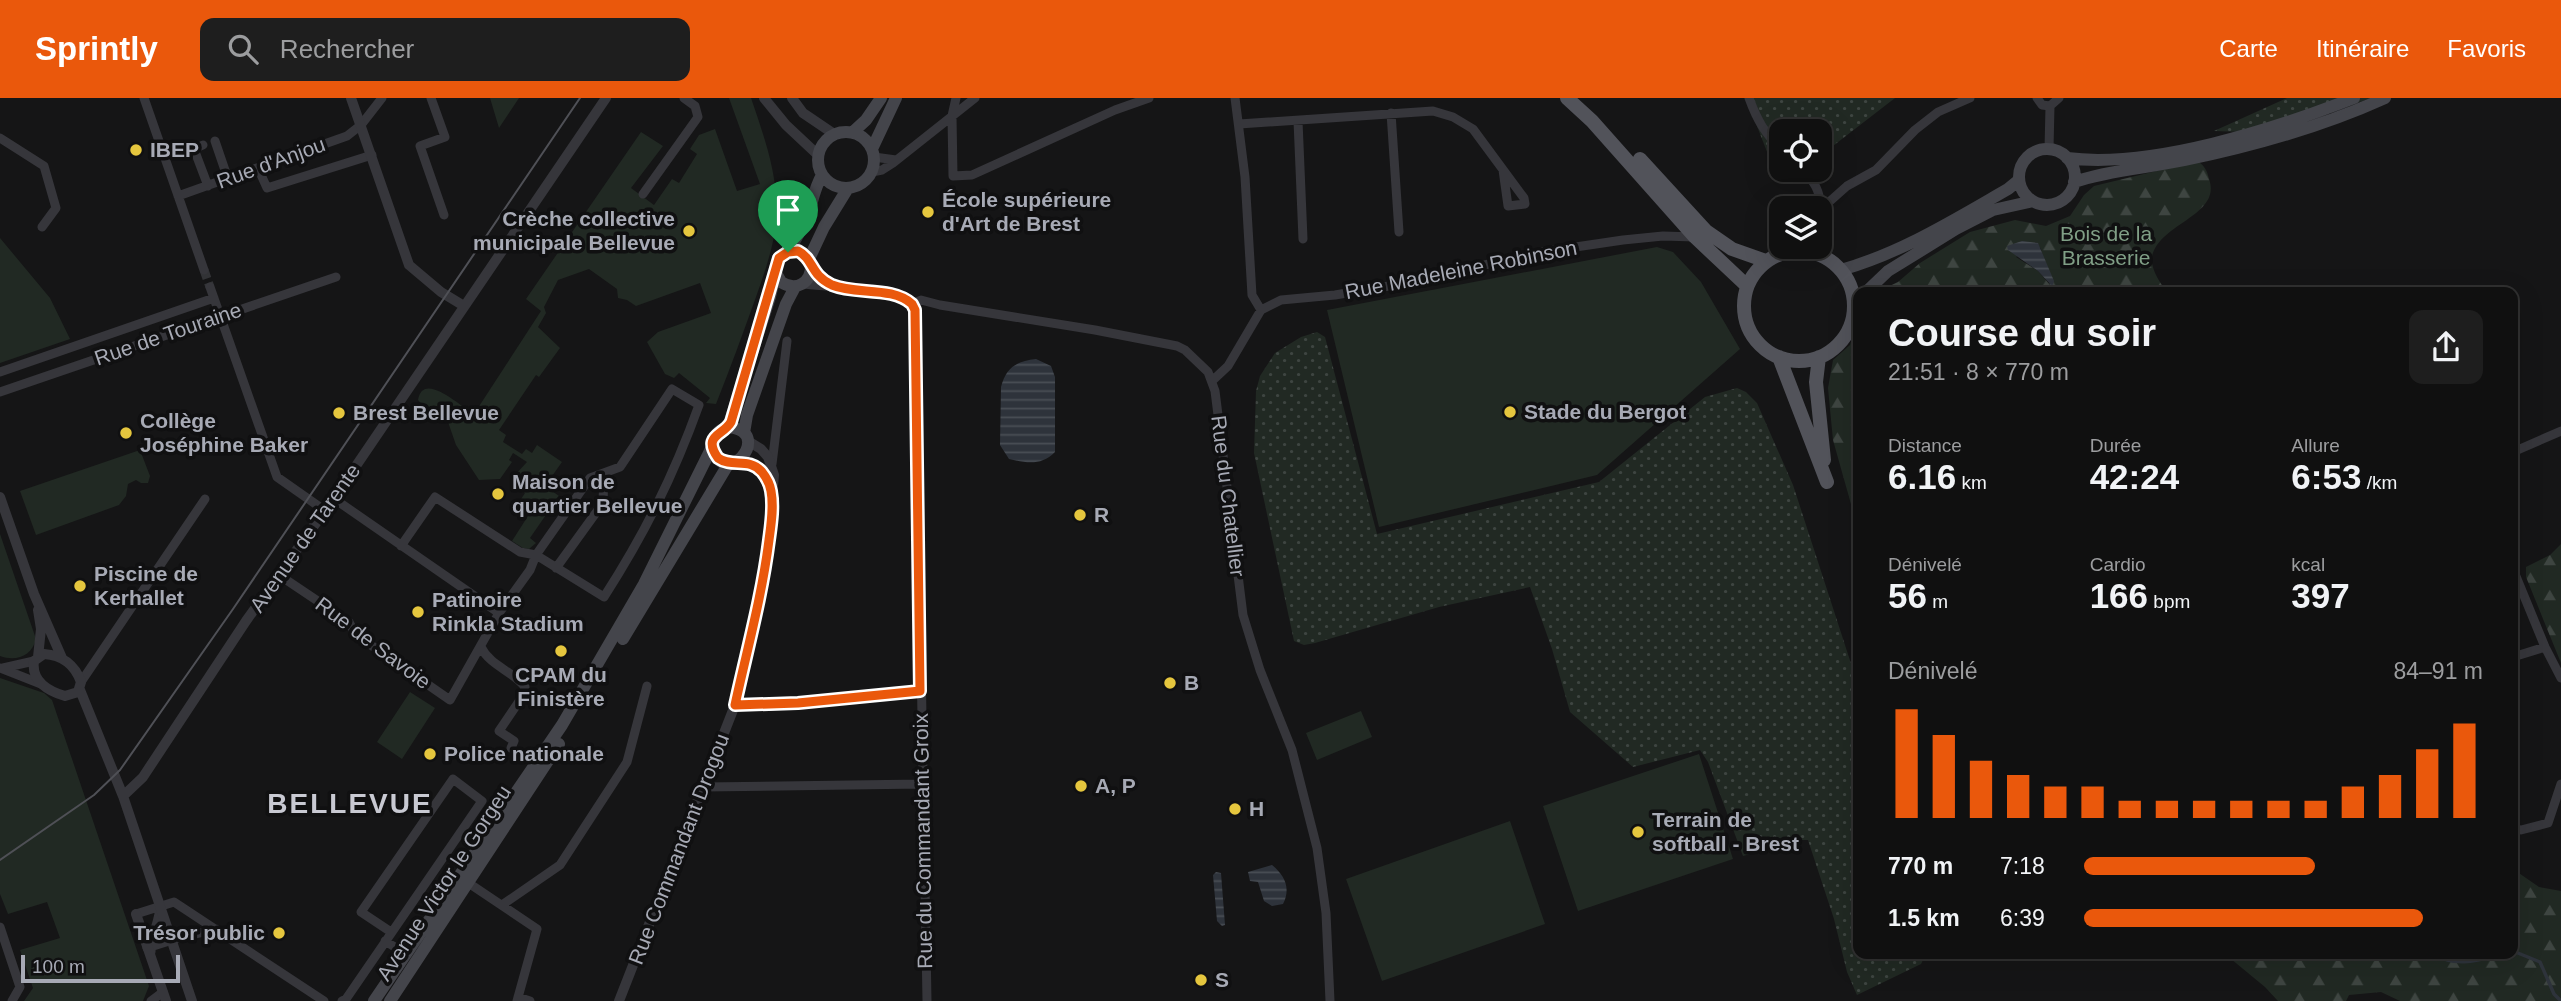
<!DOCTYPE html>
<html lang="fr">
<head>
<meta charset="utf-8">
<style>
	body { margin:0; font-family:Helvetica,sans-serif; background:#1e1e1e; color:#f1f3f6; height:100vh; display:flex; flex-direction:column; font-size:26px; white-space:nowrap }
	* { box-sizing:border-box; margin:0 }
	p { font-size:23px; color:#9c9d9f }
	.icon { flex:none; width:38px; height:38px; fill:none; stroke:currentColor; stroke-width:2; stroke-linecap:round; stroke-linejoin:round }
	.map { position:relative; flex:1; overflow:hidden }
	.side { position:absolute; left:1853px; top:189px; width:665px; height:672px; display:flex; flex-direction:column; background:#101010; border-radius:14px; box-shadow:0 7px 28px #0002,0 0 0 2px #303030 }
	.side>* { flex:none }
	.controls { position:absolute; left:1769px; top:21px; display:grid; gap:14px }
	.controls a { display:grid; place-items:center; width:63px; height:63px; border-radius:14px; background:#101010; box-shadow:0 7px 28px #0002,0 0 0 2px #303030; font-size:35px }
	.scale { position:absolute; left:21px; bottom:18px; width:159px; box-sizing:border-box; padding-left:7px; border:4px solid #a7aab5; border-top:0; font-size:19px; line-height:24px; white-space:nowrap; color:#a7aab5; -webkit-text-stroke:5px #101011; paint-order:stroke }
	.pin { position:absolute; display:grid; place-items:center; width:60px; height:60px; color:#fff; margin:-72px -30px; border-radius:50% 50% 50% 0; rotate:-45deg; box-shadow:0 0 7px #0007 }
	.pin .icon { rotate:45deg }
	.round { display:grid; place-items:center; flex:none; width:74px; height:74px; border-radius:14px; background:#1e1e1e }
	.summary { display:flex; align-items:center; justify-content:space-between; height:119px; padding:0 35px }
	h1 { font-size:38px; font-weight:700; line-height:52px }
	.metrics { display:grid; grid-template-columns:repeat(3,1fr); gap:10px; height:119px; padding:7px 35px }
	.metrics div { display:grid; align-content:center }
	.metrics b { font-size:35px; font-weight:700 }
	.metrics small { font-size:19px; font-weight:400 }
	.metrics p { font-size:19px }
	.chart { height:196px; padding:14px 35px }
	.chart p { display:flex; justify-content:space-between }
	.chart svg { width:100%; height:126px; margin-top:7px; stroke:#ea580c; stroke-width:6 }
	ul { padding:0 35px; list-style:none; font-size:23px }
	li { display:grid; grid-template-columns:112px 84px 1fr; align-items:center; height:52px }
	li i { height:18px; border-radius:9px; background:#ea580c }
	header { display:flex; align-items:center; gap:42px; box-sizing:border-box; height:98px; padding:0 35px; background:#ea580c; color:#fff }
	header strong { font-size:33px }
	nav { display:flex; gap:38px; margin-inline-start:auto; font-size:24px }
	.search { width:490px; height:63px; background:#1e1e1e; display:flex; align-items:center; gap:18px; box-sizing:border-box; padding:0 24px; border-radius:14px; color:#9c9d9f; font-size:26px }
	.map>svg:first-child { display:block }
	.grass { fill:url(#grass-dots) }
	.forest { fill:url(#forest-firs); fill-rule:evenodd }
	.park { fill:#212923 }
	.water { fill:url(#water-rules) }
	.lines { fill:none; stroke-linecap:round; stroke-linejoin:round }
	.stream { stroke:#2e333b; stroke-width:3.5 }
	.minor-tunnel { stroke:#323336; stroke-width:9; stroke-dasharray:9 4.5; stroke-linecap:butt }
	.minor { stroke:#36363b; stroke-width:9 }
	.tertiary { stroke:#36363b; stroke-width:10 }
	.secondary { stroke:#44454b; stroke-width:12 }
	.primary { stroke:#52535a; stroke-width:14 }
	.tram { stroke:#4f5056; stroke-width:2 }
	.route-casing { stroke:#fff; stroke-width:14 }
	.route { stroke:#ea580c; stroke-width:9 }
	.poi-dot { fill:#e5c63e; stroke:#101011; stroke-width:2.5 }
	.labels { text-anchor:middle; stroke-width:7; stroke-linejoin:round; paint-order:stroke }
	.poi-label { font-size:21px; font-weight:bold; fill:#a7aab5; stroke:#101011; text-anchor:start }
	.street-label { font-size:21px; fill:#a7aab5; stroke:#101011 }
	.park-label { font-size:21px; fill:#809f86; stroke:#101011 }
	.district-label { font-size:28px; font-weight:bold; letter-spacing:2px; fill:#c8c9d2; stroke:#101011 }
</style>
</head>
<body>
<header>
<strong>Sprintly</strong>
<div class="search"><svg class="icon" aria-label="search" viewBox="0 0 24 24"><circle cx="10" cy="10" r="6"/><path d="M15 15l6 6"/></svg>Rechercher</div>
<nav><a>Carte</a><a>Itinéraire</a><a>Favoris</a></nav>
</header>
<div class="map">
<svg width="2561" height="903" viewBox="0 0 2561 903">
	<defs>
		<pattern id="grass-dots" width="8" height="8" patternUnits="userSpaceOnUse" patternTransform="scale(1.75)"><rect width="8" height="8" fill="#212923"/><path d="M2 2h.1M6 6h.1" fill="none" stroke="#3e4541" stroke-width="1.8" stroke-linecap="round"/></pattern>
		<pattern id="forest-firs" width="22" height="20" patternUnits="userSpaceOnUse" patternTransform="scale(1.75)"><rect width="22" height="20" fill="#212923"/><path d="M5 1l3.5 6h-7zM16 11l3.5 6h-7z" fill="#3e4541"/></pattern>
		<pattern id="water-rules" width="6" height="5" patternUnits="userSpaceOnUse" patternTransform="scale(1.75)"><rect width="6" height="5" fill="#2e333b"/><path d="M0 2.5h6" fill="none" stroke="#494e55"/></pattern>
	</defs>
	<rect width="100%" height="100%" fill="#151516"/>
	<path class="grass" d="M1746,0H1895L1820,58V33H1782L1781,70L1771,64Z
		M2287,0H2371L2272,35L2214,33Z
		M1317,234L1325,239L1377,436L1599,384L1705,299L1737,290L1746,294L1757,305L1793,387L1858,587V856H1926L1921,866L1857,897L1847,874L1834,821L1808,742H1799L1743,758L1708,664L1700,652L1633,669L1570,614L1552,551L1530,489L1439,509L1315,545L1304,547L1294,543L1254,355L1256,293L1260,278L1275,255L1301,239Z"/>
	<path class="forest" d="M2198,63C2205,69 2207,72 2209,81C2222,118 2159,125 2152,159C2150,171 2161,185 2166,194H1877L1898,184L1920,165L1970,134L2015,122L2046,128L2070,118L2084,97L2094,88ZM2036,144L2041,151L2050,187L2038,173L2016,159Z
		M1858,221V431L1833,342L1828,290L1833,262L1850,247Z
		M2561,446V565L2526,479V469L2550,457Z
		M2513,771L2539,789L2561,793V903H2400L2381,894L2349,897L2346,903H2278L2265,889L2225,856H2513Z"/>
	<path class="park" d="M490,0H519L499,30Z
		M729,0H751C765,41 780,82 776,126C773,151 764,176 756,199C743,235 730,271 716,306L706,305L710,300L679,275L674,280L665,276L647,244L658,234L711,215L700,185L636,208L627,202L618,200L617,191L589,171L558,182L544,209L546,215L538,229L560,250L539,279L536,277L499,332L506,337L503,344L522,356L526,351L532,355L537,347L562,364L545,388L559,398L530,440L536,445L529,451L523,450L512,443L528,418L521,413L517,418L512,415L525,395L518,389L521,384L514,378L527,364L513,355L509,362L512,364L500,381L479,382L456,347L448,324L442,325L429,315L418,302C423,272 461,309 474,316L541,213L526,201L641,34L663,48L631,90L654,107L672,81L679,85L697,56L690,51L699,37L715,31L737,93L760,86Z
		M0,140L50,200L70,241L0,265Z
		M1657,149L1673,154L1701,184L1740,251L1597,377L1379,429L1327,212Z
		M140,352L150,378L148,385H141L136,382L128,386L126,398L119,407L36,437L20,393Z
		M0,436L36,541C32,558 16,564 0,558Z
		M0,580L44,595L52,602L149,888L143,903H24L33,890L20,852L60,840L47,804L8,816L0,796Z
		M410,594L435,610L402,661L377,644Z
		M1361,613L1372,639L1317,662L1306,635Z
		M1699,656L1733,761L1578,813L1543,708Z
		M1510,723L1545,826L1382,883L1346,781Z"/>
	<path class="water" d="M2022,143L2038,145L2054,183L2053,187H2051L2038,173L2008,152L2007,148Z
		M1036,261L1051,268L1055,279V354C1041,368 1027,365 1009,361L1000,347L1001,289C1006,269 1017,263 1036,261Z
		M1272,767C1285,778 1291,790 1283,806L1272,808L1264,803L1258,784L1250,783L1248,774Z
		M1216,774L1221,775L1225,827L1222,828L1217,823L1213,777Z"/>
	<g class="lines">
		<path class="stream" d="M2513,853L2540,864L2554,896L2561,903
			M2434,856C2456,870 2479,862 2502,856"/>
		<path class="minor-tunnel" d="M204,172L210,189"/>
		<path class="minor" d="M144,0L204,172
			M431,0L445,39L420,48L444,117
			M956,0L952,18L953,78L972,77L1115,12L1149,0
			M1749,0C1757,22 1765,36 1782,52
			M2037,0L2042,7L2050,8L2059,0
			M1391,15L1399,134
			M1298,23L1303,141
			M1239,26L1433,13L1453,19L1473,31L1524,100L1525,106L1508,108L1503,72
			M0,40L44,68L56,110L42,129
			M215,43L228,81
			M203,47L194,51L208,88
			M2049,51L2050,8
			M874,59L896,62
			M258,70L267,90L372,57
			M1803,72C1814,83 1821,94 1820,110
			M872,74L882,72L893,65L975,0
			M643,96L698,19L695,8L684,0
			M178,98L347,38L361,27L382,0
			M1820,112L1847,88L1876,72L1915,32L1938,14L1970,0
			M1820,134L1825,159
			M1791,153L1795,149
			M812,171L832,187
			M803,186C828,189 895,191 912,206
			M210,189L277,379L324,412
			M912,206L921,202L940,207L1095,232L1177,248L1185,252L1208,274L1215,293L1243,517L1260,572L1292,652L1317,750L1326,815L1330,903
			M912,206L915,221L927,903
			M1261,212L1281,202L1335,197L1413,184L1535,155L1623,142L1663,138L1695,139
			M0,274L214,200
			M1212,283L1228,268L1261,212L1252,197L1245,79L1235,0
			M0,294L336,179
			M2513,354L2561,333
			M772,366L787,243
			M333,400L499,515
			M556,470L603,405L604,375
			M2513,471L2545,549L2561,580
			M279,477L349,524L355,536L450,602L499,515L530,472L536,457L590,380L620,369L672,291L699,307C673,379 645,435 604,499L536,457L520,454L435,399L401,448
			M481,549C490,568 513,573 525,589L522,599L499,633L514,643L511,650
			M2513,559L2545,549
			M0,570L41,586
			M3,570L34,563
			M81,584L205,401
			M735,607L798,605L920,593
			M2513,659L2515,665L2513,680
			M704,689L922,686
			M2513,730L2521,732L2548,725L2561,686
			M467,784L537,831L517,903
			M502,807L560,767L627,664L647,588
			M136,816L174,804L324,903
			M0,829L20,889L12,903
			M385,843L406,856
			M147,850L182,839L216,831
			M151,854C151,838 158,826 160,810
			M518,899L530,903
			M151,903L163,894
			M342,903L346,901L482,703L453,681L361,814L391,834"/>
		<path class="tertiary" d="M351,0L409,167L441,194L464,208
			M764,0L786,27L818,57
			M792,0L803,15L834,36
			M739,363C757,366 765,376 771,392
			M0,399L34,496L62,560
			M38,512L41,531L38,559
			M44,556C62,557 75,567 81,584L78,594L65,598C48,593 31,583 34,563Z
			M80,592L123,698L192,903
			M123,698L143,679L246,523L341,390L606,0
			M136,816L166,903
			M619,903L735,607L765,474L774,377L768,359L761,351L748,343"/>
		<path class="secondary" d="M818 62a28 28 0 1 1 56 0a28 28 0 1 1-56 0Z
			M853,34L866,22L881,0
			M872,51L896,0
			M2019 79a28 28 0 1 1 56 0a28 28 0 1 1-56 0Z
			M2067,60C2151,71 2275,31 2354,0
			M2074,84C2110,72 2148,70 2185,62C2253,48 2321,29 2385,0
			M788,154C796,141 804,128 809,114C813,101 815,89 822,77
			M809,161L824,129L848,90
			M1841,172C1901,155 1954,122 2008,91L2019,82
			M1866,194L1888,173L1956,131L1993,112L2033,103
			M1854,210L1858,204
			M728,329L770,199L779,160L788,154L798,153L804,156L811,166C812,185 796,194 781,184L776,175
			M744,335L747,317L786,206L795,189
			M623,541L729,365
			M374,903L562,627L644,486L712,349C713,337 721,327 734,330C771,338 725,393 712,349
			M390,903L559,646"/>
		<path class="primary" d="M1567,0L1592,23L1695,139L1747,188
			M1640,61L1706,133L1732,151L1766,163
			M1744 208a55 55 0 1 1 110 0a55 55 0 1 1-110 0Z
			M1779,259L1827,384
			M1819,259L1816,284L1824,362"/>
		<path class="tram" d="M0,762L94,697L120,672L233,511L580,0"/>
	</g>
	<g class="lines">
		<g class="route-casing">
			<path id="route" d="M798,153C814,161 810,177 832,187C856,197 892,188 912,206L915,212L920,593L798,605L735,607C747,552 762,498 769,442C771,427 774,409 771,393C770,387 766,379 762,374C749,359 732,370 718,360C702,337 723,338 731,324L779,160L788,154Z"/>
		</g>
		<use href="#route" class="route"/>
	</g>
	<g class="poi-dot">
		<circle cx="136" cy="52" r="7"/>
		<circle cx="928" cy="114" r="7"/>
		<circle cx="689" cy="133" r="7"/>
		<circle cx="1510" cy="314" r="7"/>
		<circle cx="339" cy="315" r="7"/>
		<circle cx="126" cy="335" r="7"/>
		<circle cx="498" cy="396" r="7"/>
		<circle cx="1080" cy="417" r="7"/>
		<circle cx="80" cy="488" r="7"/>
		<circle cx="418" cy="514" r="7"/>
		<circle cx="561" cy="553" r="7"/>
		<circle cx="1170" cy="585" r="7"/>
		<circle cx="430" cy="656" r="7"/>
		<circle cx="1081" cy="688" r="7"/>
		<circle cx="1235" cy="711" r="7"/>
		<circle cx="1638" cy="734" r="7"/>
		<circle cx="279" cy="835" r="7"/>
		<circle cx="1201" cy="882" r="7"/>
	</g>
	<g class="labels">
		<g class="poi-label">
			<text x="150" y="59">IBEP</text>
			<text x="942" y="109">École supérieure<tspan x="942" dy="24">d'Art de Brest</tspan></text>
			<text x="675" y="128" text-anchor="end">Crèche collective<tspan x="675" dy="24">municipale Bellevue</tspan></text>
			<text x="1524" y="321">Stade du Bergot</text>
			<text x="353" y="322">Brest Bellevue</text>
			<text x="140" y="330">Collège<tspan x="140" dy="24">Joséphine Baker</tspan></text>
			<text x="512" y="391">Maison de<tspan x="512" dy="24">quartier Bellevue</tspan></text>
			<text x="1094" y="424">R</text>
			<text x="94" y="483">Piscine de<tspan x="94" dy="24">Kerhallet</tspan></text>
			<text x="432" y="509">Patinoire<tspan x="432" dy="24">Rinkla Stadium</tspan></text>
			<text x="561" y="584" text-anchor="middle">CPAM du<tspan x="561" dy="24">Finistère</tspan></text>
			<text x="1184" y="592">B</text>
			<text x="444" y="663">Police nationale</text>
			<text x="1095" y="695">A, P</text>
			<text x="1249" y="718">H</text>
			<text x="1652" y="729">Terrain de<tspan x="1652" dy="24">softball - Brest</tspan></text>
			<text x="265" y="842" text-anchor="end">Trésor public</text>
			<text x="1215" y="889">S</text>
		</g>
		<g class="street-label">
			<text transform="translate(271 65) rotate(-20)" y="7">Rue d'Anjou</text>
			<text transform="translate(1461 172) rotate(-11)" y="7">Rue Madeleine Robinson</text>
			<text transform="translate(168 236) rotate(-19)" y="7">Rue de Touraine</text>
			<text transform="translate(1228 398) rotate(83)" y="7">Rue du Chatellier</text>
			<text transform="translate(305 440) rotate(-55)" y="7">Avenue de Tarente</text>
			<text transform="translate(373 545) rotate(37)" y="7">Rue de Savoie</text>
			<text transform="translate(923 743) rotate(-91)" y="7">Rue du Commandant Groix</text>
			<text transform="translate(679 751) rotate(-69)" y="7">Rue Commandant Drogou</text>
			<text transform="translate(444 785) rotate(-57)" y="7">Avenue Victor le Gorgeu</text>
		</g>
		<g class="park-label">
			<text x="2106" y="143">Bois de la<tspan x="2106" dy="24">Brasserie</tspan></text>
		</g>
		<g class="district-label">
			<text x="350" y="715">BELLEVUE</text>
		</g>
	</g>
</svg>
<div class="controls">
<a><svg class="icon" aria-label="locate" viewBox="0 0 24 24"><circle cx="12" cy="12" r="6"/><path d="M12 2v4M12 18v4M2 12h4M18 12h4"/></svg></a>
<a><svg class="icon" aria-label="layers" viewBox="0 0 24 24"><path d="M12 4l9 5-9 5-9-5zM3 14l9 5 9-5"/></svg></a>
</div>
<div class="scale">100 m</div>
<div class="pin" style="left:788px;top:154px;background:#1e9e55"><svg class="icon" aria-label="arrive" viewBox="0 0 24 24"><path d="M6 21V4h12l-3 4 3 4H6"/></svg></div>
<section class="side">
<div class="summary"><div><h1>Course du soir</h1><p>21:51 · 8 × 770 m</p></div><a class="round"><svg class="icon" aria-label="share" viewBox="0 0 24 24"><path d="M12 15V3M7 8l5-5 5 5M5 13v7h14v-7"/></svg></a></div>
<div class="metrics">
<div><p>Distance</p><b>6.16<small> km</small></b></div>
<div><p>Durée</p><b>42:24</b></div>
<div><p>Allure</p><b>6:53<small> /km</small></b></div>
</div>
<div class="metrics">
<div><p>Dénivelé</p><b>56<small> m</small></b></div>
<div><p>Cardio</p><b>166<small> bpm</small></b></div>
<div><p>kcal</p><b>397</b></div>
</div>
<div class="chart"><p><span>Dénivelé</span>84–91 m</p>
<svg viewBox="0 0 160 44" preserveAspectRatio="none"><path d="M5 44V6M15 44V15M25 44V24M35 44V29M45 44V33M55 44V33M65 44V38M75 44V38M85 44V38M95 44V38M105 44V38M115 44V38M125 44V33M135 44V29M145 44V20M155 44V11"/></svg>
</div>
<ul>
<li><b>770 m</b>7:18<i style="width:58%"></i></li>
<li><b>1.5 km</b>6:39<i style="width:85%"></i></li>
</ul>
</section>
</div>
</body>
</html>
